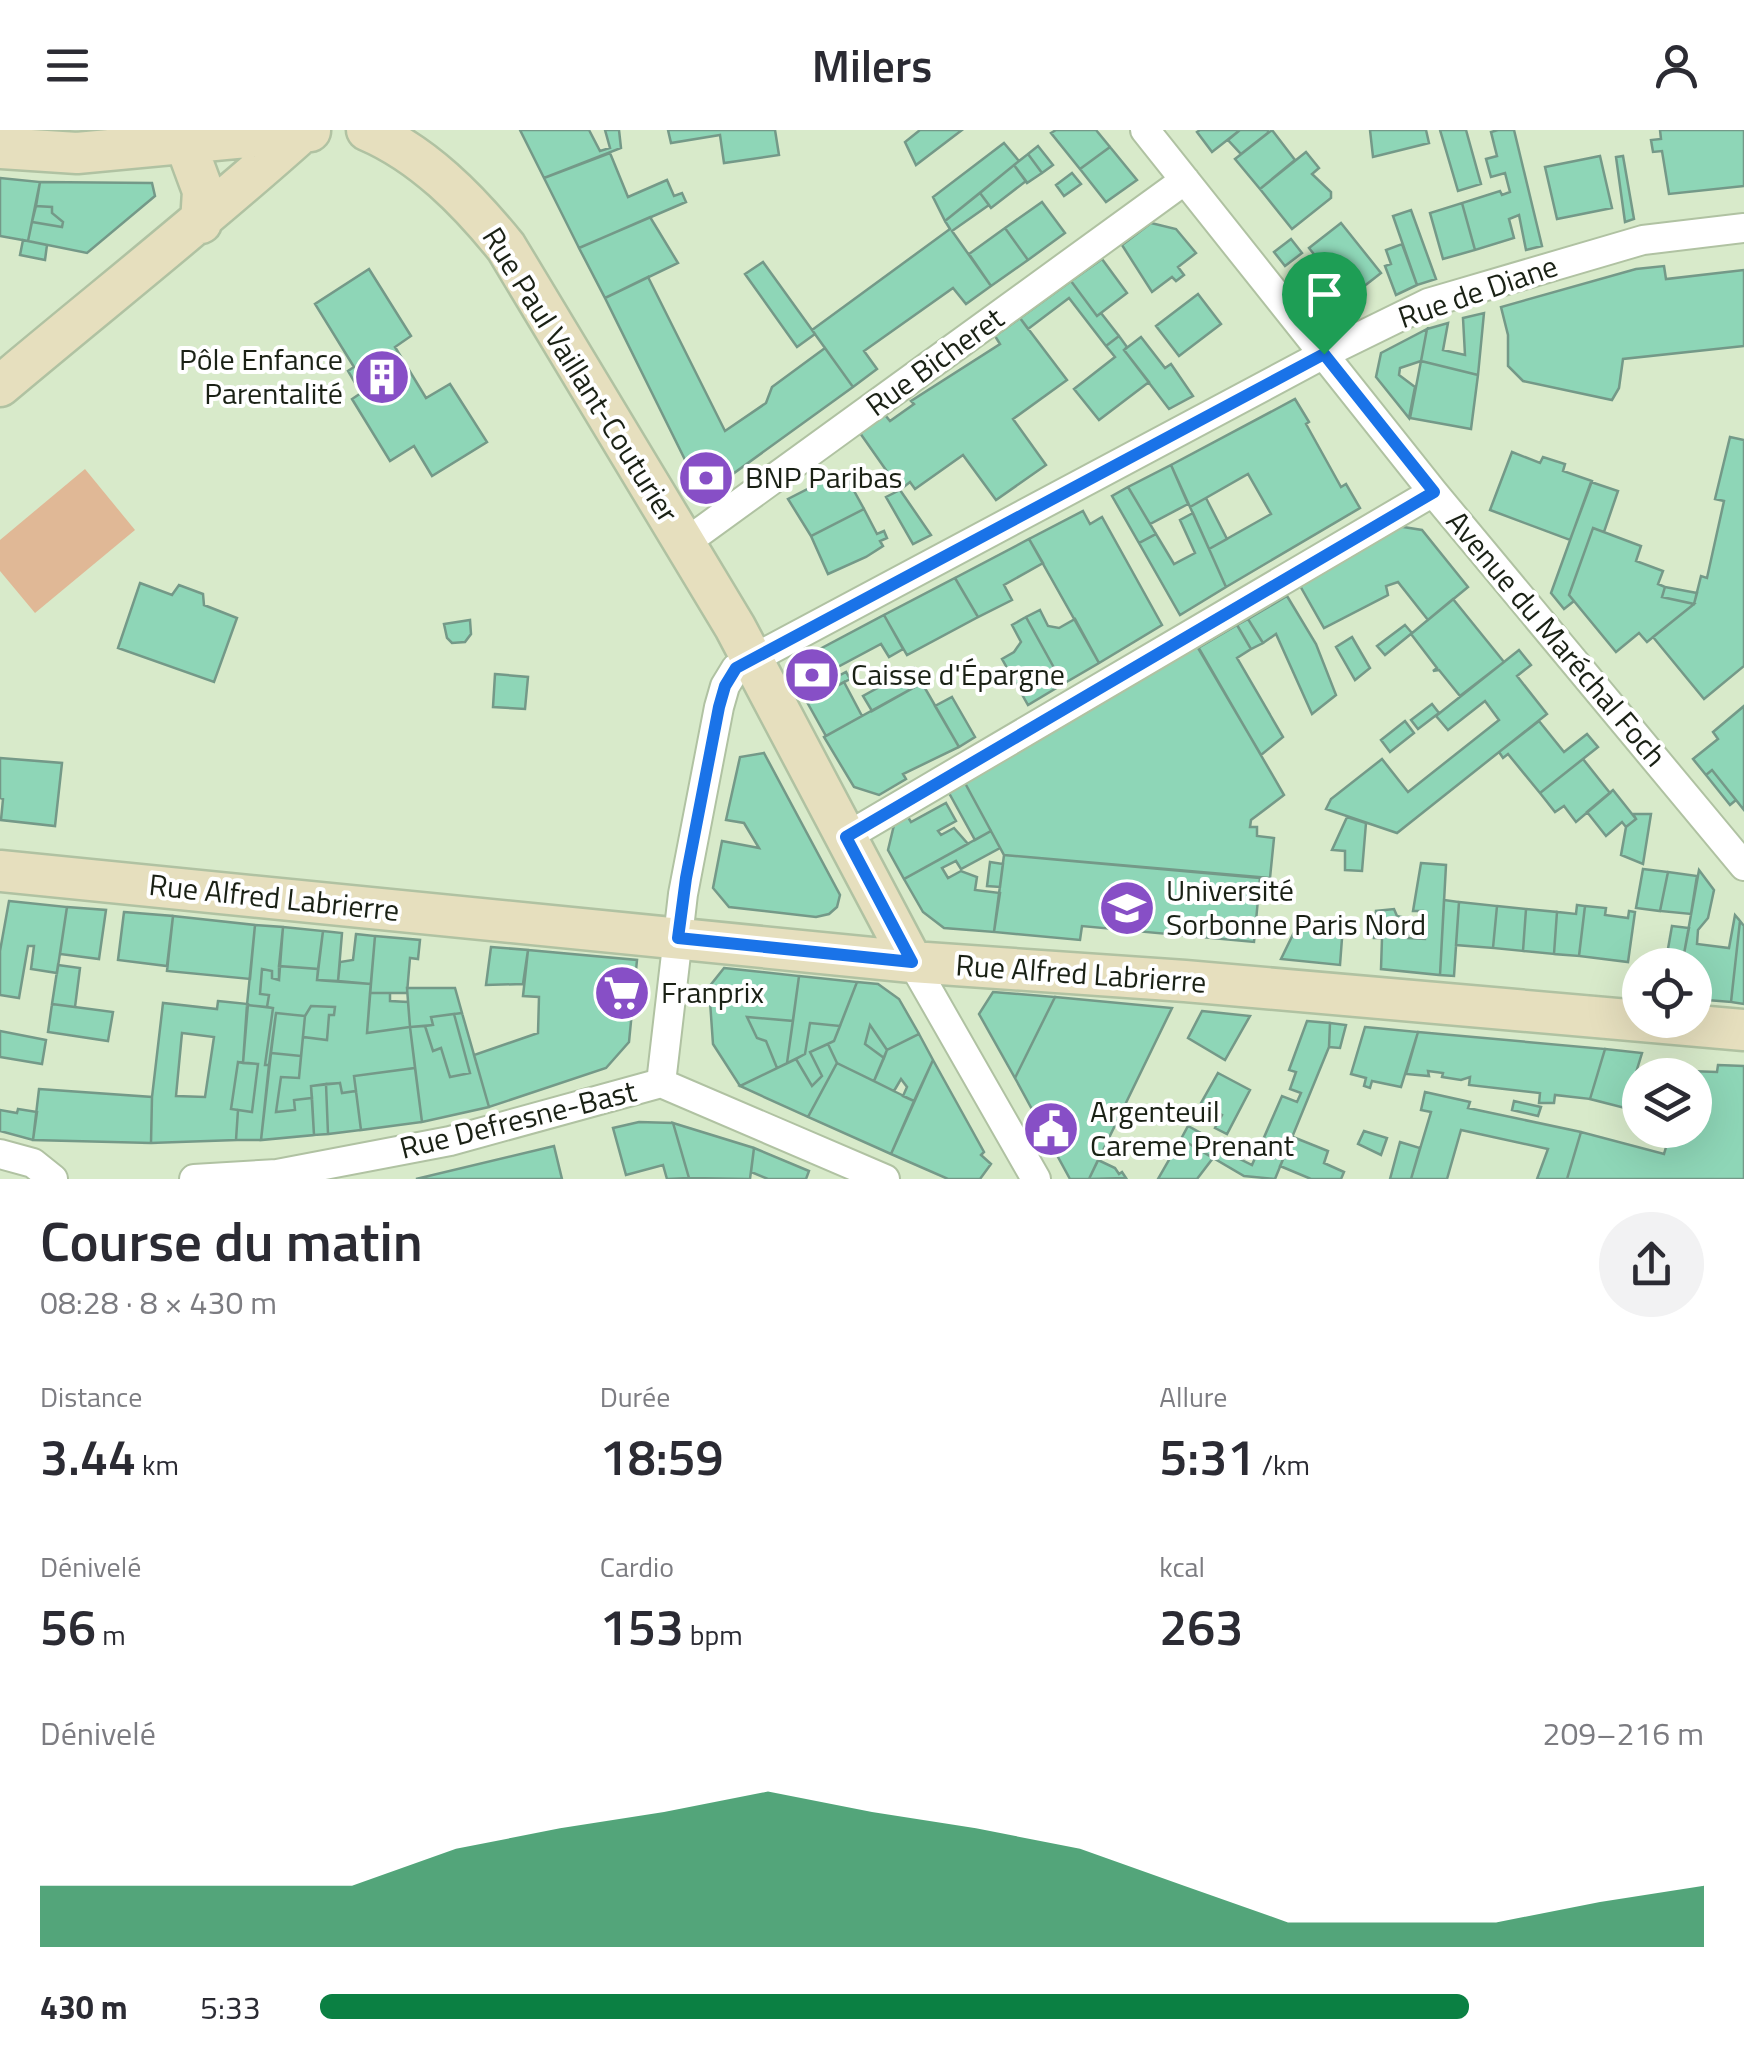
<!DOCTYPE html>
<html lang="fr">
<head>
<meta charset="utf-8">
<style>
	body { margin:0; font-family:"Titillium Web",sans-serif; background:#f2f2f3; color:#2b2b33; height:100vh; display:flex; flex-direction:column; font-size:38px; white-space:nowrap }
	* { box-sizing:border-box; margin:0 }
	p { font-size:32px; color:#7c7c81 }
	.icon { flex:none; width:55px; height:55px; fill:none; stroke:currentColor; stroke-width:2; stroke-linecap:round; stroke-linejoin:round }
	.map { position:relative; height:1049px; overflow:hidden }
	.panel { display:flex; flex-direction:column; background:#fff; flex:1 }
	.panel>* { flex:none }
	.controls { position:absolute; left:1622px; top:818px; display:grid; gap:20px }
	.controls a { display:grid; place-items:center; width:90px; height:90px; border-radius:50%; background:#fff; box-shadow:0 10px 40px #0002; font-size:50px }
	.pin { position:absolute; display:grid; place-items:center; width:85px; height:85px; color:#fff; margin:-102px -42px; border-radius:50% 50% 50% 0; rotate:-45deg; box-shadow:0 0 10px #0007 }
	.pin .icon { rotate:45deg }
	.round { display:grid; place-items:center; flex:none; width:105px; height:105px; border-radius:52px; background:#f2f2f3 }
	.headline { display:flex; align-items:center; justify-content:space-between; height:170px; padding:0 40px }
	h1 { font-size:55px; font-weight:600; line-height:75px }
	.figures { display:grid; grid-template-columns:repeat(3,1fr); gap:15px; height:170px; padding:10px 40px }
	.figures div { display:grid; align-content:center }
	.figures b { font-size:50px; font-weight:600 }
	.figures small { font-size:28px; font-weight:400 }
	.figures p { font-size:28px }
	.chart { height:280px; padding:20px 40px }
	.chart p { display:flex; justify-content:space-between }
	.chart svg { width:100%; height:180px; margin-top:10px; fill:#0b8043; opacity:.7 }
	ul { padding:0 40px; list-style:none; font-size:32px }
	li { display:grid; grid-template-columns:160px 120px 1fr; align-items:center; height:75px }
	li i { height:25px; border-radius:12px; background:#0b8043 }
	header { display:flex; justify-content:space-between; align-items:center; height:130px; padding:0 40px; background:#fff; font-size:45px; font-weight:600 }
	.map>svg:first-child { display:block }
	.green { fill:#e0b896 }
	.building { fill:#8ed6b7; stroke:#749988; stroke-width:2.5; fill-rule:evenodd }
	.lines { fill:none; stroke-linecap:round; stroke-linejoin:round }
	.street-casing { stroke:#b0c2a2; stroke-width:32 }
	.secondary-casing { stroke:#b0c2a2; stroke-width:45 }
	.street { stroke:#fff; stroke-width:28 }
	.secondary { stroke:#e6dfbe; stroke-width:40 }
	.route-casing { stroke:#fff; stroke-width:20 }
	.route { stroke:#1a73e8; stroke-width:12 }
	.labels { text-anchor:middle; stroke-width:8; stroke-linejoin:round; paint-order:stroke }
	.street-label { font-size:30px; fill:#1a2115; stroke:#fff }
	.poi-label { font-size:30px; fill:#1a2115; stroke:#fff; text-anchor:start }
</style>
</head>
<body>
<header><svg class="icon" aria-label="menu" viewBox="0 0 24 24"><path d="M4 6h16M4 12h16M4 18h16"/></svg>Milers<svg class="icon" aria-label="person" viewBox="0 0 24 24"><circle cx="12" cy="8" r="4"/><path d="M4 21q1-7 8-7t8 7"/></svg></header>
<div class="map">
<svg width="1744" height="1049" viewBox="0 0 1744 1049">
	<rect width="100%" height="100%" fill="#d8eaca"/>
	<path class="green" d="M85,339L135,400L35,483L0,441V410Z"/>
	<path class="building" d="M520,0H589L600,21L610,18L605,0H619L621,18L544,48Z
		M668,0H775L779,25L724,33L720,5L671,13Z
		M920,0H962L916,35L905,12Z
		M1056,0H1096L1110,17L1080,39L1051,3Z
		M1200,0H1240L1212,22L1197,2Z
		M1240,0H1267L1269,2L1241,24L1228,10Z
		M1272,0L1295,30L1260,59L1235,29Z
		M1370,0H1426L1429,13L1373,27Z
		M1440,0H1466L1481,54L1458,61Z
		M1498,0H1514L1542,116L1526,120L1519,85L1509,89L1514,108L1475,120L1462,73L1500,61L1502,65L1510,62L1505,43L1491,47L1486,29L1497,26L1491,2Z
		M1660,0H1744V56L1669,64L1662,21L1653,22L1651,10L1661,9Z
		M1004,13L1019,31L945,91L933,67Z
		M1038,16L1053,35L1042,43L1028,24Z
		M1110,17L1137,50L1106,72L1080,39Z
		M1306,22L1319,38L1312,44L1331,62V68L1292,99L1260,59Z
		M610,23L628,67L667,50L674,66L682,63L686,72L579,118L544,48Z
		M1028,24L1042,43L1027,53L1014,35Z
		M1600,26L1612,78L1557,89L1545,37Z
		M1623,26L1634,89L1625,92L1616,27Z
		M1014,35L1026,51L991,78L980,63Z
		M1072,43L1081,54L1064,66L1056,55Z
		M0,48L40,52L28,111L0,106Z
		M40,52L152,53L155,66L87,123L28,111L32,92L62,97L63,92L52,83V77L36,76Z
		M980,63L989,75L952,101L991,156L966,174L953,158L864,221L877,239L853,257L812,200L950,99L945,91Z
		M1042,72L1065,103L1028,130L1005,98Z
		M1462,73L1475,120L1443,129L1430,83Z
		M36,76L52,77V83L63,92L62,97L32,92Z
		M1411,80L1436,149L1417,155L1393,86Z
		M650,87L678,133L605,168L579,118Z
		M1151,93L1176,99L1196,123L1178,137L1184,145L1176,151L1172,147L1152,162L1122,115Z
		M1341,93L1381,143L1349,168L1309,118Z
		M1005,98L1028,130L991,156L969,124Z
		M1291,109L1302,123L1285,136L1274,122Z
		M23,110L47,115L45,130L20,125Z
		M1402,114L1417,155L1396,165L1385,136L1391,134L1386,120Z
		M1102,129L1127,163L1097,186L1071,151Z
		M763,132L815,204L797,217L745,144Z
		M1664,136L1666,149L1744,140V216L1623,229L1619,258L1612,270L1523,251L1508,236V205L1501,177L1636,139Z
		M369,139L411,206L395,217L426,268L450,254L487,312L432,346L414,316L390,331L352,269L361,263L348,241L354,237L315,174Z
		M648,147L725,301L766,273L772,257L825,218L853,257L712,359L697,354L605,168Z
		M1071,151L1097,186L1101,183L1119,206L1106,216L1069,168L1028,199L1020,188Z
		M1198,164L1221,194L1179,226L1156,196Z
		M1484,183L1478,245L1421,231L1427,199L1448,193L1443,220L1465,225L1463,188Z
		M1020,188L1067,250L1013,289L1046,335L996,370L963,325L915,359L910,352L900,360L860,303L885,285L890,291L914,274L911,271L1000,214L995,206Z
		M1427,199L1421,231L1400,238L1399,245L1415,257L1409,288L1376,247L1381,223Z
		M1119,206L1127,217L1124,220L1149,252L1099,290L1074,259L1115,227L1106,216Z
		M1141,207L1165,238L1171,234L1193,266L1169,279L1124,220Z
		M1421,231L1478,245L1471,299L1410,288Z
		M1295,269L1309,292L1306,294L1341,357L1346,354L1360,378L1226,457L1209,419L1271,384L1248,344L1190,377L1171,335Z
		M1730,307L1744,310V536L1704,569L1653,507L1694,474L1701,446L1707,448L1724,371L1715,369Z
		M1512,322L1540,333L1543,327L1565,334L1563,341L1592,351L1570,410L1490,380Z
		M1171,335L1188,374L1150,394L1128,357Z
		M843,341L864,379L811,406L788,369Z
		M1591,352L1618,361L1604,402L1593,398L1569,465L1574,471L1564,479L1551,463Z
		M1128,357L1156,404L1139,413L1112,366Z
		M900,360L931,405L913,414L886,367Z
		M1206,368L1227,409L1209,419L1190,377Z
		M864,379L877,404L884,401L887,408L880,411L883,416L866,427L828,444L811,406Z
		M1083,381L1090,394L1102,387L1162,495L1099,533L1029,409Z
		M1193,383L1226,457L1180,485L1139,413L1156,404L1174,434L1195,423L1180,390Z
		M1397,396L1422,400L1468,457L1428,490L1398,452L1386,456L1388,465L1324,498L1299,454Z
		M1593,398L1641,416L1636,431L1663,441L1658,454L1665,457L1662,467L1694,474L1647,512L1639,503L1616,522L1569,465Z
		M1029,409L1043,433L1004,455L1012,470L978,487L955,448Z
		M955,448L978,487L907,525L884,485Z
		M140,453L172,465L179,455L203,464L204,475L237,488L214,552L118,518Z
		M1665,457L1697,463L1694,474L1662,467Z
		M1287,466L1316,514L1336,565L1312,584L1276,504L1263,513L1248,489Z
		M1453,469L1504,532L1460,566L1439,540L1433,541L1437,538L1411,504Z
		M1040,480L1048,496L1059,498L1075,489L1099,533L1063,554L1026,487Z
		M884,485L903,519L889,527L881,514L836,538L840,545L846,542L850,549L807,572L801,561L803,528Z
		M1026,487L1063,554L1028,575L1002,529L1014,522L1021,512L1012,495Z
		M1248,489L1263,513L1251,519L1237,495Z
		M470,490L471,504L465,512L452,513L447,508L444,494Z
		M1237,495L1251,519L1237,528L1283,607L1261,625L1198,518Z
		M1405,495L1412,503L1385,525L1377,516Z
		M1352,507L1370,538L1355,550L1336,517Z
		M1197,515L1284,665L1251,690L1250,697H1257V706L1274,708L1270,748L1004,725L965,653Z
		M1519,520L1531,535L1517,546L1547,584L1397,703L1326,679L1331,669L1382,629L1408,662L1499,590L1485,571L1448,600L1436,586Z
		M914,538L922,553L872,581L863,566Z
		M495,544L528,547L525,579L493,577Z
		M844,552L862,586L826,606L807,572Z
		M922,553L959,617L903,644L906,649L879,665L854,657L824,607Z
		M952,567L975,607L959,617L935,576Z
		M1432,574L1439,583L1418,599L1411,590Z
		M1744,576V680L1712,640L1706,645L1693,629L1718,609L1713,602Z
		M1405,591L1414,603L1390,622L1381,610Z
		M1539,591L1564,622L1587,604L1598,617L1540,663L1508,624L1503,628L1499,622Z
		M764,623L840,765L837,777L829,784L816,787L729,777L713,758L722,711L759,718L744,693L726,690L740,627Z
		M0,628L62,633L55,696L1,690L3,669L0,668Z
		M1583,629L1610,663L1576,692L1564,676L1555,682L1540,663Z
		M1712,640L1736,670L1730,675L1706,645Z
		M965,653L991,701L975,710L949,663Z
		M1613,660L1636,689L1626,697L1622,692L1606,706L1587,682Z
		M946,673L956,691L938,701L941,705L954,698L968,714L904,749L888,720L894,695L908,687L911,692Z
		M1633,684H1651L1643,734L1621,725L1626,697L1636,689Z
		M1347,687L1366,693L1362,741L1345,740V721L1332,720Z
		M991,701L1000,718L961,739L956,731L942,738L948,748L961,741L977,747L975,760L1000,763L994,802L944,798L923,782L904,749Z
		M1004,725L1260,748L1254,812L1082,796L1080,810L994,802Z
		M990,732L1003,734L1000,757L987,756Z
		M1421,733L1446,735L1440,845L1381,839L1382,808H1374L1376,781L1394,779L1397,786L1410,789L1408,808L1425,809L1427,786H1423V781H1413Z
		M1643,739L1668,742L1660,781L1636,778Z
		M1699,740L1714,760L1708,788L1698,800L1697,814L1729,818L1735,785L1740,791L1731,872L1695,869V835H1682Z
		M1668,742L1697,746L1691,784L1660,781Z
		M1444,770L1459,772L1454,846L1440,845Z
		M9,771L67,777L57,843L31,839L34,816H28L19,868L0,865V821Z
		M1459,772L1497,776L1493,818L1456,815Z
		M1577,775L1585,776L1579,826L1554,824L1557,782L1576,784Z
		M1497,776L1526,779L1523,821L1493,818Z
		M1585,776L1606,778L1605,785L1628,788L1629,781L1635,782L1628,832L1579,826Z
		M67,777L106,780L99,829L60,824Z
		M1526,779L1557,782L1554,824L1523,821Z
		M124,782L173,786L167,836L118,830Z
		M173,786L255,795L250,849L167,841Z
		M1300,790L1343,795L1340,835L1281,829Z
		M1740,791L1744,796V874L1731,872Z
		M255,795L283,797L279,850L272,848V841L262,839L260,864L269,865L267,877L247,875Z
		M1672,796L1689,798L1682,834L1666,830Z
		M283,797L323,801L318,839L279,836Z
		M323,801L342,803L338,851L317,850Z
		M356,804L375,806L371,854L338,851L340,832L353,830Z
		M375,806L420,810L418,829L410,828L407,863H370Z
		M491,817L528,820L523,854L486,855Z
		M528,820L637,830L629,912L606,938L489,977L474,925L538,903L539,867L523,866Z
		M58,835L80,838L75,877L52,874Z
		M279,836L318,839L317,850L371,854L367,903L410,897L415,938L354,946L356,961L342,963L340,953L311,956L312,968L294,970L295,980L276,982L281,947L299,948L303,907L327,910L329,885H334L335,877L311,876L305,886L276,883L269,935H265L273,878L267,877L269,865L260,864L262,839L272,841V848L279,850Z
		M724,838L799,846L793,891L747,887L757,908L766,911L777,938L740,956L713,914L709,857Z
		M799,846L857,852L840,896L810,893L805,924L787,933Z
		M857,852L878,854L899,869L919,904L887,920L870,895L865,914L884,928L874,951L837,933L828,914L834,911Z
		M407,858H455L462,883L431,887L433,895L410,897Z
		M993,862L1055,867L1015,948L979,884Z
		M370,863H390V871L408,872L410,897L367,903Z
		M1055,867L1172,878L1089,1049H1070L1015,948Z
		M218,871L248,874L243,933L238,932L231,979L238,980L236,1010L151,1013L152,967L163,873L217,879ZM182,903L214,907L205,967L176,966Z
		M52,874L113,882L108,911L48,902Z
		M247,875L273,878L265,935H269L261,1010H236L238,980L252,982L258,934L243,933Z
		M311,876L335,877L334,885H329L327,910L303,907L305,886Z
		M1202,881L1250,886L1225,930L1188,908Z
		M276,883L305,886L301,926L271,923Z
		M462,883L489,977L422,992L410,897L425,896L433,921L441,918L450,947L470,943L454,884Z
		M454,884L470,943L450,947L441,918L433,921L425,896L433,895L431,887Z
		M747,887L793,891L787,933L777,938L766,911L757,908Z
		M1307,891L1330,893L1329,917L1275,1049L1244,1046L1181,1009L1188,996L1237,1023L1236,1027L1252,1035L1282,966L1297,972L1301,963L1290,959L1296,942L1289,940Z
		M810,893L840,896L834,911L810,922L822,946L812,956L796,929L805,924Z
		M1330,893L1346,895L1340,918L1329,917Z
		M870,895L887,920L884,928L865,914Z
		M1365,897L1418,902L1401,957L1372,951L1370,958L1364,956L1366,948L1351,944Z
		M0,901L46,910L42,934L0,927Z
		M1418,902L1605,919L1590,969L1555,965L1554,973H1539L1540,963L1469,955L1470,947L1461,950L1442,947L1443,943L1428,941L1429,946L1406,944Z
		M919,904L933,930L914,971L903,966L907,957L901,949L894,961L874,951L887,920Z
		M828,914L837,933L808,987L740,956L796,929L812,956L822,946L810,922Z
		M1605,919L1642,923L1625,978L1590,969Z
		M271,923L301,926L299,948L281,947L276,982L295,980L294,970L312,968L314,1005L261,1010Z
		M933,930L984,1022L981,1025L991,1034L980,1049H948L891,1024Z
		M238,932L258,934L252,982L231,979Z
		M837,933L914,971L891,1024L808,987Z
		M1718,935L1744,936V1049H1567L1581,1002L1664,1024L1671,1000H1695V945H1688L1689,941L1717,942Z
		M415,938L422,992L361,1000L354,946Z
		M1218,943L1250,960L1227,1004L1215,998L1222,985L1201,973Z
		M340,953L342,963L356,961L361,1000L328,1004L326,954Z
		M326,954L328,1004L314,1005L311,956Z
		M39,959L152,967L151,1013L33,1010Z
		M1425,962L1470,972L1468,978L1581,1002L1567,1049H1537L1548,1019L1461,1000L1447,1049H1411L1431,982L1421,980Z
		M1514,971L1541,977L1538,986L1512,980Z
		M18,979L37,982L33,1010L0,1001V980L17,983Z
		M639,992L673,993L689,1048L667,1049L663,1035L626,1045L613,998Z
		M673,993L754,1018L750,1049L689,1048Z
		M1364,1001L1387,1008L1381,1025L1358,1014Z
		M1293,1007L1328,1021L1324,1033L1344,1042L1341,1049H1311L1280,1036Z
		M1181,1009L1213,1028L1197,1049H1158Z
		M1400,1012L1420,1018L1411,1049H1390Z
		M554,1016L562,1049H416Z
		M754,1018L809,1041L806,1049H768L751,1042Z
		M1098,1030L1115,1038L1119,1044L1122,1042L1126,1048L1089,1049Z"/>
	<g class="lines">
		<g class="street-casing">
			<path id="street" d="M1145,0L1433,362L1744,736
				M685,413L1185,50
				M846,707L1433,362
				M912,832L1036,1049
				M661,953L683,764L719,577L725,556L736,538L1324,224L1428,173L1643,110L1744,98
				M0,1024L33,1033L53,1049
				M194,1049L277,1044L450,1011L661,953L885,1049"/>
		</g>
		<g class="secondary-casing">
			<path id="secondary" d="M367,0C423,24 468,70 506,117L735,497L912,832
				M186,15L203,61L201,93
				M0,18L77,23L310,1
				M0,256C101,171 204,90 302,2
				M0,741L912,832L1185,851L1744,900"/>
		</g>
		<use href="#street" class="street"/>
		<use href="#secondary" class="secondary"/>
	</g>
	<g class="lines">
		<g class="route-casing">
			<path id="route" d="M1324,224L1434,362L846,707L912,832L678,808L686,748L719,577L725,556L736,538Z"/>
		</g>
		<use href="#route" class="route"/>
	</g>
	<defs>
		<g id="building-disc" transform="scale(2.875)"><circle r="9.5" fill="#874fc6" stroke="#fff"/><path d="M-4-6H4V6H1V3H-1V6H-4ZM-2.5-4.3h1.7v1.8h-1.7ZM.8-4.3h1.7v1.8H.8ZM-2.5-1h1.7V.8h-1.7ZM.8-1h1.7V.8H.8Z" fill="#fff"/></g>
		<g id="bank-disc" transform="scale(2.875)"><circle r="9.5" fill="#874fc6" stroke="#fff"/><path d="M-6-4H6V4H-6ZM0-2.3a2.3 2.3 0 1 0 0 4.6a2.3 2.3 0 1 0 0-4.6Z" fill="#fff"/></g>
		<g id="university-disc" transform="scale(2.875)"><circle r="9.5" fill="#874fc6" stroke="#fff"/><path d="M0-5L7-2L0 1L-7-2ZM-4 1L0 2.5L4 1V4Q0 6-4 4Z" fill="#fff"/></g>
		<g id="supermarket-disc" transform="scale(2.875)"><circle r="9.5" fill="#874fc6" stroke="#fff"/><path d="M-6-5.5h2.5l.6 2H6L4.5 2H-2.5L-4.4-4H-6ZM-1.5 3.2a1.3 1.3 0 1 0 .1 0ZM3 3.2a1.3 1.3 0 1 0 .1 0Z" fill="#fff"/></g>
		<g id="civic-disc" transform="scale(2.875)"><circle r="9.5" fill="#874fc6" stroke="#fff"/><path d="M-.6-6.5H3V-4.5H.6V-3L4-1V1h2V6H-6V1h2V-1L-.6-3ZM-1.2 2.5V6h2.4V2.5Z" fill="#fff"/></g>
	</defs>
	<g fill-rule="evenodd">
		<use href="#building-disc" x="382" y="247"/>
		<use href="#bank-disc" x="706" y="348"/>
		<use href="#bank-disc" x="812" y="545"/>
		<use href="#university-disc" x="1127" y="778"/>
		<use href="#supermarket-disc" x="622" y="863"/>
		<use href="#civic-disc" x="1051" y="999"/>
	</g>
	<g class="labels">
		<g class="street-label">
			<text transform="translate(1478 162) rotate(-19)" y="10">Rue de Diane</text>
			<text transform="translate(935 232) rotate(-36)" y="10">Rue Bicheret</text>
			<text transform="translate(580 245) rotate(58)" y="10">Rue Paul Vaillant-Couturier</text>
			<text transform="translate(1556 509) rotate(50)" y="10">Avenue du Maréchal Foch</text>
			<text transform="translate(274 768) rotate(6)" y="10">Rue Alfred Labrierre</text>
			<text transform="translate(1081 844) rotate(4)" y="10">Rue Alfred Labrierre</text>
			<text transform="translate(518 990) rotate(-14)" y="10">Rue Defresne-Bast</text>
		</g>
		<g class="poi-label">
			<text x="343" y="240" text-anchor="end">Pôle Enfance<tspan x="343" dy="34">Parentalité</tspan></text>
			<text x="745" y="358">BNP Paribas</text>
			<text x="851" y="555">Caisse d'Épargne</text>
			<text x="1166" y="771">Université<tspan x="1166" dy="34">Sorbonne Paris Nord</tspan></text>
			<text x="661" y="873">Franprix</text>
			<text x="1090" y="992">Argenteuil<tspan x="1090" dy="34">Careme Prenant</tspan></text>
		</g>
	</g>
</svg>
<div class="controls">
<a><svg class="icon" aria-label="locate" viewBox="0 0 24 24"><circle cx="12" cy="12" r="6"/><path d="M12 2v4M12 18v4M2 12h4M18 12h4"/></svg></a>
<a><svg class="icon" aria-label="layers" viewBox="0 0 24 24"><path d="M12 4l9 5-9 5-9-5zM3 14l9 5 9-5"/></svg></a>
</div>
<div class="pin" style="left:1324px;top:224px;background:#1e9e55"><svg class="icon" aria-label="arrive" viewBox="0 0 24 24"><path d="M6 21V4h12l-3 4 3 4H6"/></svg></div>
</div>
<section class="panel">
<div class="headline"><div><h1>Course du matin</h1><p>08:28 · 8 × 430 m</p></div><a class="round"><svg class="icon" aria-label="share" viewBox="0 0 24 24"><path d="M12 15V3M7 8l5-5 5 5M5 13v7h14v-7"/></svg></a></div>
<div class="figures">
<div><p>Distance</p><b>3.44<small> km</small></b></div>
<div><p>Durée</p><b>18:59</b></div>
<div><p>Allure</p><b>5:31<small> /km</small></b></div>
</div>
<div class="figures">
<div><p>Dénivelé</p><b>56<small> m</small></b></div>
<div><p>Cardio</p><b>153<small> bpm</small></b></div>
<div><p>kcal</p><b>263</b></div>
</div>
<div class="chart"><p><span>Dénivelé</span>209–216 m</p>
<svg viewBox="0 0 160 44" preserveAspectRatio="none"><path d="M0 44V29L10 29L20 29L30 29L40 20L50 15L60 11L70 6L80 11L90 15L100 20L110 29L120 38L130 38L140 38L150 33L160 29V44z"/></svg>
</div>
<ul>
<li><b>430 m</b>5:33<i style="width:83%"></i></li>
</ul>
</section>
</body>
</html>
